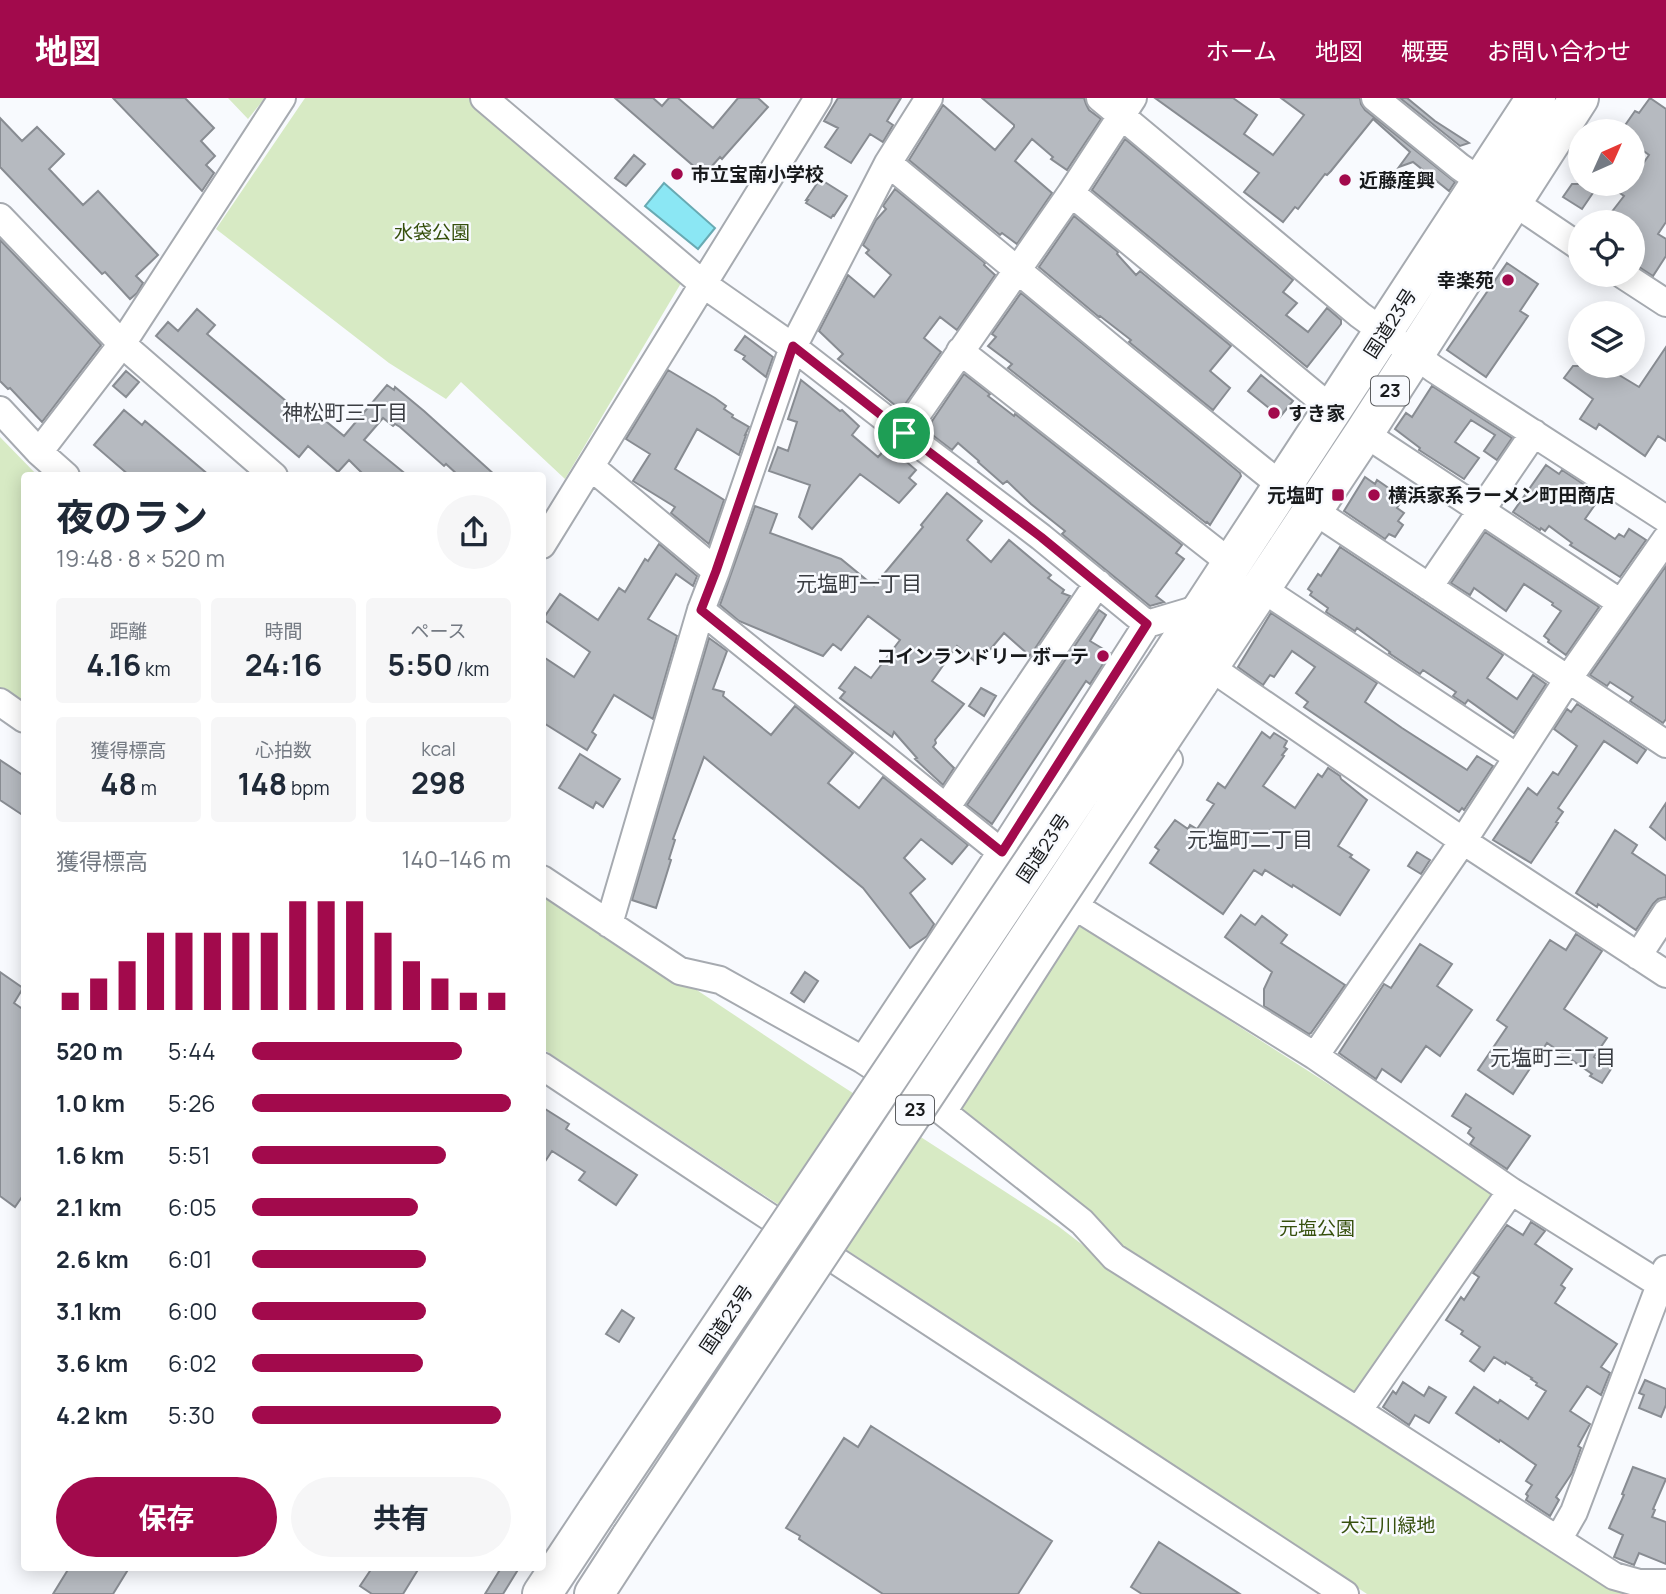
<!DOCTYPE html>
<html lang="ja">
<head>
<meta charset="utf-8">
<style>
	body { margin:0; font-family:Manrope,"Noto Sans JP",sans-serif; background:#f6f6f7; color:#1f2937; height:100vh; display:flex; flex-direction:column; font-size:26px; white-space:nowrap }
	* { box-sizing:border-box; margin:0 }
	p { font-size:23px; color:#747a83 }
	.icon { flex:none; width:38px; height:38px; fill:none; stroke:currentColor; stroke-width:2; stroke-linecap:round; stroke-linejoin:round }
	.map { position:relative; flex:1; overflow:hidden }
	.panel { position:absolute; left:21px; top:374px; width:525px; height:1099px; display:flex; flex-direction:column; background:#fff; border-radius:7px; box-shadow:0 4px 18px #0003 }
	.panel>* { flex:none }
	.needle { width:46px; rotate:45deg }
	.tools { position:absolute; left:1568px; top:21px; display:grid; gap:14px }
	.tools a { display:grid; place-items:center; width:77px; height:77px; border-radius:50%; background:#fff; box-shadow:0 4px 18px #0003; font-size:35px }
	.pin { position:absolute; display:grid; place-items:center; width:60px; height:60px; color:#fff; margin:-30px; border:4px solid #fff; border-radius:50%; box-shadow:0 2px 7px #0007 }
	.round { display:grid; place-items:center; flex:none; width:74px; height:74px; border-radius:37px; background:#f6f6f7 }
	.head { display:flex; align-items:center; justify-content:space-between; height:119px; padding:0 35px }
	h1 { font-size:38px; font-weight:700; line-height:52px }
	.stats { display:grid; grid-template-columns:repeat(3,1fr); gap:10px; height:119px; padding:7px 35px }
	.stats div { display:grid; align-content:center; border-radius:7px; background:#f6f6f7; text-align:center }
	.stats b { font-size:30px; font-weight:700 }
	.stats small { font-size:19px; font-weight:400 }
	.stats p { font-size:19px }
	.chart { height:196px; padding:14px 35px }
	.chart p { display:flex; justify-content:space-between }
	.chart svg { width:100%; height:126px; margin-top:7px; stroke:#a20a4c; stroke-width:6 }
	.cta { display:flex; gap:14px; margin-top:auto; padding:14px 35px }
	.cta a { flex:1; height:80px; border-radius:42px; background:#a20a4c; color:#fff; font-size:28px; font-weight:700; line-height:80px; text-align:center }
	.cta a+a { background:#f6f6f7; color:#1f2937 }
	ul { padding:0 35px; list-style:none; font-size:23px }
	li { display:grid; grid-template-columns:112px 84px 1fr; align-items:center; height:52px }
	li i { height:18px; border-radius:9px; background:#a20a4c }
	header { display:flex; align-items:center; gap:42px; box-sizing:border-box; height:98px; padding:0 35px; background:#a20a4c; color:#fff }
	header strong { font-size:33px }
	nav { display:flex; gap:38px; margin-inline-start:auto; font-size:24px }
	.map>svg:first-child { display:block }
	.green { fill:#d7eac4 }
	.water { fill:#8be7f4; stroke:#68aab3; stroke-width:2 }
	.building { fill:#b6bac0; stroke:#888c92; stroke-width:2 }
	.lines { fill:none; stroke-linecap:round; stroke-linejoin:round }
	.minor-casing { stroke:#a6aab0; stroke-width:30 }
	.highway-casing { stroke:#a6aab0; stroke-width:42 }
	.minor { stroke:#fff; stroke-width:26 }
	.highway { stroke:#fff; stroke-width:38 }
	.highway-bridge-casing { stroke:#a6aab0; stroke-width:42; stroke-linecap:butt }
	.highway-bridge { stroke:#fff; stroke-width:38 }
	.route-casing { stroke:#fff; stroke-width:14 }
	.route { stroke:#a20a4c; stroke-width:9 }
	.poi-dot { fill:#a20a4c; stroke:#f8fafe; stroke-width:2.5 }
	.labels { text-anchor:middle; stroke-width:5; stroke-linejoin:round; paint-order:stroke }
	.shield { fill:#f8fafe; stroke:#5b5d60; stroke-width:2 }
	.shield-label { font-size:18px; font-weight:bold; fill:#181a1c }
	.poi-label { font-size:19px; font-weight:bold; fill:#181a1c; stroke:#f8fafe; text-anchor:start }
	.park-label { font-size:19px; fill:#36500d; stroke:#f8fafe }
	.street-label { font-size:19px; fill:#181a1c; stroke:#f8fafe }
	.neighbourhood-label { font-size:21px; fill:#3a3d42; stroke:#f8fafe }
</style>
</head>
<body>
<header>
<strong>地図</strong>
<nav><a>ホーム</a><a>地図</a><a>概要</a><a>お問い合わせ</a></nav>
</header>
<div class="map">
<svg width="1666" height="1496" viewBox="0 0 1666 1496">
	<rect width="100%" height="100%" fill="#f8fafe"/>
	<path class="green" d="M228,0H265L248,21Z
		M305,0H472L687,175L565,381L461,284L446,301L389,265L216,131Z
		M0,339L38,378H24V609L0,591Z
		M542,789L808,966L1058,1128L1110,1168L1666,1496H1367L543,951Z
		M1076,824L1497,1094L1367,1289L1351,1298L1118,1152L958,1013Z"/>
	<path class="water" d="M664,85L715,130L698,151L645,108Z"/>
	<path class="building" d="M113,0H185L214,30L201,43L215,58L206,67L214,75L202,93Z
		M615,0H653L662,8L669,0H678L713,30L738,0H758L768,9L722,61L720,59L704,77Z
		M838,0H901L887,23L893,27L883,44L870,36L851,65L825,49L838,30L824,23Z
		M982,0H1084L1086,6L1089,12L1101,21L1067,72L1051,61L1053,59L1032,41L1015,63L1052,95L1017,146L1002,135L1000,137L909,62L943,7L995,52L1014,29V27Z
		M1155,0H1233L1257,17L1244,36L1273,57L1304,17L1281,0H1360L1361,6L1365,12L1455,84L1449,93L1413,64L1399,69L1410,54L1373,21L1331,73L1327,77L1325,76L1298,111L1295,109L1283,124L1244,94L1259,75Z
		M1400,0H1407L1435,23L1469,45L1460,48Z
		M1650,0L1666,11V124L1658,136L1666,141V158L1653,178L1633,165V124H1604L1624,98L1607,86H1633V80L1649,57L1633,45V33H1621L1635,13L1639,15Z
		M0,20L22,43L37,29L64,56L49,71L83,107L98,93L158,157L136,178L143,185L137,195L130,201L105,174L102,176L0,69Z
		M1125,41L1293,182L1283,194L1297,205L1286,217L1308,234L1327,210L1341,222V226L1307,269L1092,92Z
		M634,57L645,66L626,88L615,80Z
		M820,81L847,98L834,118L833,117L831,120L806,105L808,102H806Z
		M1572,86H1599L1582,111L1563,99Z
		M895,91L985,165L984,167L995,177L957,232L940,219L924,240L941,254L901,312L838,261L843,256L819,233L848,177L874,199L891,177L866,155L869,152L863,147L876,122L886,111L883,108Z
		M1074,118L1118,154L1117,156L1136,177L1140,173L1231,248L1210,273L1230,290L1213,312L1129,244L1131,242L1100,218L1099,219L1039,169Z
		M0,142L101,247L42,324L10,290L8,291L0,283Z
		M1507,165L1538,186L1520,213L1528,218L1486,279L1447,252Z
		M1021,195L1240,375L1241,378L1210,427L1207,424L1206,425L1008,270L1012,266L988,248L996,239L992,236Z
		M197,211L215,227L207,236L306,320L312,312L344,338L387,287L394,292L395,289L424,313L496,378H459L446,366L444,368L400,329L395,326L393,328L383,320L364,342L408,378H365L349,362L338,374L308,348L299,359L156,238L168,224L178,233Z
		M745,238L773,259L766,279L743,261L745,258L735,252Z
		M1666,249V343L1658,338L1645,358L1599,326L1596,331L1580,321L1593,301L1564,280L1573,268H1604L1639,289Z
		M668,272L715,300L726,308L724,311L733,317L732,319L749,329L745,337H746L739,357L697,331L675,371L724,402L709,446L671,415L675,409L633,383L650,356L626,341Z
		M126,273L139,284L126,299L113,288Z
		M964,276L990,296L988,298L1014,318L1015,316L1182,447L1176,455L1184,461L1156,498L1164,504L1150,508L1062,436L1065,433L1031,406L1007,383L1003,386L978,364L979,363L958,345L952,352L926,332Z
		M1261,277L1293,303L1280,319L1248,293Z
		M801,282L840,313L842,312L859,328L852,337L878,359L888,348L916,372L909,380L916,386L899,405L860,376L812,431L799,419L810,387L769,373L778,349L788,353L797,324L788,321Z
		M1432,288L1512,340L1497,362L1484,353L1495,337L1471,322L1455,344L1479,360L1464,381L1419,352L1420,350L1395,331L1406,315L1412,319Z
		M124,312L142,327L145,323L210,378H130L94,347Z
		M1546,367L1559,376L1562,372L1601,398L1585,421L1615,441L1619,436L1624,439L1629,431L1646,442L1620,479L1570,447L1572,445L1549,428L1545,433L1541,430L1540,432L1513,414Z
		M1365,379L1375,386L1377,382L1403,400L1397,410L1404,415L1398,423L1403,427L1395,439L1389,436L1385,441L1344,413Z
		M947,395L982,423L967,442L991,464L1009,442L1051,477L1048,480L1064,492L1062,495L1070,498L1030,558L1004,535L978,566L957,548L932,583L964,606L938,638L935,642L936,645L933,649L954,670L943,687L915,661L917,660L894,634L892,639L840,600L845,594L839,590L855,569L871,580L900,542L868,518L841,552L833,546L823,558L739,523L720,507L755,408L777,416L770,435L841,461L874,488L923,429L921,427Z
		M1485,434L1599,509L1566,557L1548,544L1549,542L1544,538L1561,513L1552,507L1553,505L1524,486L1506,513L1474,490L1470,497L1451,485Z
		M659,446L697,478L693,488L676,476L648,521L677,538L653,621L614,597L592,634L596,637L587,652L542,624V558L574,579L590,554L543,521L560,496L598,522L619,490L625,494L645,461L648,463Z
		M1340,449L1503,557L1487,580L1517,601L1533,577L1546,586L1514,635L1468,602L1465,606L1453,598L1456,594L1423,572L1420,576L1389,555L1390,554L1357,530L1355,533L1326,514L1328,510L1310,497L1312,494L1308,491L1318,476L1321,478Z
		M1666,468V621L1663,625L1630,603L1633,599L1610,584L1607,588L1590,577Z
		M1099,512L1106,517L1090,543L1110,555L1090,586L1086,583L992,726L967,707Z
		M1271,515L1377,585L1365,604L1402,630L1467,672L1477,658L1493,668L1464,712L1462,710L1459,714L1304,609L1308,604L1296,595L1315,569L1292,553L1274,579L1270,577L1263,587L1238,569Z
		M709,540L727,553L713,591L724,594L723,598L771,637L795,608L853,655L828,685L859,710L883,679L968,747L952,766L921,741L904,760L925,781L910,795L934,826L927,838L910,850L863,790L704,659L673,741L675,742L669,761L671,762L656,810L632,802Z
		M981,590L996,598L984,618L969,608Z
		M1577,606L1646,652L1637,665L1604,643L1558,710L1563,714L1556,724L1558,725L1531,765L1493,742L1528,690L1537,697L1553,674L1558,677L1577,648L1554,631L1567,611L1571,614Z
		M1262,634L1270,640L1274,635L1287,643L1284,649L1287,651L1282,657L1284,658L1263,688L1295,710L1318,676L1322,679L1328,670L1340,678L1341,681L1367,702L1338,748L1352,757L1350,759L1369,772L1340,817L1293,787L1292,789L1265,772L1262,777L1254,772L1223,816L1150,765L1159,752L1155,749L1175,722L1188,731L1190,727L1197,731L1214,706L1207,702L1218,685L1225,690Z
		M580,656L620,681L603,709L596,704L593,710L559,690Z
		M0,662L24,678V718L0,702Z
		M1666,705V742L1650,729Z
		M1615,732L1637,747L1632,755L1666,778V799L1658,801L1653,806L1636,832L1598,806L1597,809L1576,795Z
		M1417,754L1430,762L1421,776L1408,768Z
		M1241,817L1255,827L1262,818L1287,837L1281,845L1345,887L1311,935L1309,936L1264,908V891L1272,874L1225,839Z
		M1576,836L1602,853L1564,911L1607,940L1594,959L1611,971L1602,985L1590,978L1592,976L1547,945L1513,996L1478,972L1507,929L1497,922L1550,842L1566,852Z
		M1420,846L1452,866L1437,888L1472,912L1440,958L1426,948L1401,984L1382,971L1376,981L1339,955L1384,886L1391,890Z
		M0,874L23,890L14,905L24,912V1096L15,1109L0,1098Z
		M805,874L818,883L804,904L791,895Z
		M1466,996L1530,1038L1507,1071L1470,1046L1474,1040L1468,1035L1471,1030L1452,1018Z
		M542,1009L569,1026L566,1031L637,1077L616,1107L579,1082L585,1074L552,1053L542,1068Z
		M1531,1124L1545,1133L1535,1146L1572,1171L1561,1187L1565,1190L1555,1205L1617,1246L1601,1269L1610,1275L1601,1297L1587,1288L1570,1313L1590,1326L1578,1348L1581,1350L1572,1375L1556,1399L1559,1402L1550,1418L1526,1402L1528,1398L1526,1396L1532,1387L1526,1383L1536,1367L1500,1342L1499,1344L1456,1315L1474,1289L1498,1305L1500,1302L1528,1321L1546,1293L1536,1287L1537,1285L1531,1281L1532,1280L1506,1264L1505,1266L1494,1259L1484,1273L1470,1263L1480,1249L1461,1236L1463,1233L1446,1222L1461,1199L1464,1202L1479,1179L1473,1175L1507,1127L1523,1137Z
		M622,1212L634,1220L619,1244L606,1236Z
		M1645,1282L1666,1291V1307L1661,1319L1639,1310L1644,1297L1639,1295Z
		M1403,1284L1424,1298L1429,1289L1446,1299L1429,1325L1415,1317L1409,1327L1383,1309L1393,1293L1396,1296Z
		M871,1328L1052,1443L1018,1496H883L799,1441L800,1438L786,1430L844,1340L858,1349Z
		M1633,1369L1666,1381L1653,1411L1655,1412L1652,1419L1666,1424V1466L1639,1455L1634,1467L1614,1459L1623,1437L1609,1430L1624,1397L1622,1396Z
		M1159,1444L1240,1496H1142L1131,1489Z
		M69,1470H129L113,1496H53Z
		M372,1470H419L403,1496H372L360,1488Z
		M501,1470H519L503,1496H485Z"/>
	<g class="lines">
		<g class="minor-casing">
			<path id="minor" d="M484,0L703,186L793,249L904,335L1041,439L1147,526
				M1100,0L1360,217L1434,271L1666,421
				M1375,0L1460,69L1482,84
				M888,65L1126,262L1283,389
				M1071,95L1333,312
				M1512,103L1580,149
				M0,119L122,246L274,378
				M1623,177L1666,205
				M960,253L1232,466
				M0,312L39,354L66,378
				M904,335L1071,95L1133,0
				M1364,335L1621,505
				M39,354L122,246L282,0
				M591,369L716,473
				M1313,412L1666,646
				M542,447L818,0
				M1429,489L1534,335
				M1261,490L1517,659
				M701,512L1001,754
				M1211,566L1223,578L1463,743L1666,876
				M0,604L24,621
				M946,710L1098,485
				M542,781L680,873L720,882L863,962L943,1014L1082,1124L1114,1159L1358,1313L1614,1478L1639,1485H1666
				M1076,809L1315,958L1511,1093L1666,1190
				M609,826L701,512L716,473L793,249L888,65L929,0
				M1638,858L1666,815
				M1315,958L1463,743L1568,581L1666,441
				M863,962L1001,754L1147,526L1204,509
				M542,968L742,1101L1345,1496
				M943,1014L1169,662
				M1358,1313L1511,1093
				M1558,1442L1574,1414L1666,1171"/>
		</g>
		<g class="highway-casing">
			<path id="highway" d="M1168,563L1536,0
				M1198,585L1364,335L1579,0
				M542,1496L597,1413
				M594,1496L631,1439"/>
		</g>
		<use href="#minor" class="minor"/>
		<use href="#highway" class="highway"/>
		<g class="highway-bridge-casing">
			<path id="highway-bridge" d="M597,1413L1168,563
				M631,1439L1198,585"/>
		</g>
		<use href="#highway-bridge" class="highway-bridge"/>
	</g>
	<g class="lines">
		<g class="route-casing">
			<path id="route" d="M793,248L904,335L1041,439L1147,526L1002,754L701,512L716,473Z"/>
		</g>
		<use href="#route" class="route"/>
	</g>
	<g class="poi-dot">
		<circle cx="677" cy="76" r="7"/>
		<circle cx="1345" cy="82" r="7"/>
		<circle cx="1508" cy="182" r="7"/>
		<circle cx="1274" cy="315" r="7"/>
		<rect x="1331" y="390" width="14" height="14" rx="3.5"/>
		<circle cx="1374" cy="397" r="7"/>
		<circle cx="1103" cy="558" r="7"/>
	</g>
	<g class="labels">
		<g class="shield">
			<rect x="1371" y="278.5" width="38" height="29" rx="5"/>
			<rect x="896" y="997.5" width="38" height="29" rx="5"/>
		</g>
		<g class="shield-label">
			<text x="1390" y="299">23</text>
			<text x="915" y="1018">23</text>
		</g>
		<g class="poi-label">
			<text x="691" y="83">市立宝南小学校</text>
			<text x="1359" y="89">近藤産興</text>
			<text x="1494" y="189" text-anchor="end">幸楽苑</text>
			<text x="1288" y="322">すき家</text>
			<text x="1324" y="404" text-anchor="end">元塩町</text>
			<text x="1388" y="404">横浜家系ラーメン町田商店</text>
			<text x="1089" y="565" text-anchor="end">コインランドリー ボーテ</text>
		</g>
		<g class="park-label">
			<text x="432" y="141">水袋公園</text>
			<text x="1317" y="1137">元塩公園</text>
			<text x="1388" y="1434">大江川緑地</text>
		</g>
		<g class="street-label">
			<text transform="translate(1390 225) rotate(-57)" y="7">国道23号</text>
			<text transform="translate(1043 750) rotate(-56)" y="7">国道23号</text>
			<text transform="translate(726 1221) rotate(-56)" y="7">国道23号</text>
		</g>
		<g class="neighbourhood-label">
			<text x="345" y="322">神松町三丁目</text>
			<text x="859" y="493">元塩町一丁目</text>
			<text x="1250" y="749">元塩町二丁目</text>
			<text x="1553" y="967">元塩町三丁目</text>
		</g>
	</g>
</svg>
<div class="tools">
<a><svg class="needle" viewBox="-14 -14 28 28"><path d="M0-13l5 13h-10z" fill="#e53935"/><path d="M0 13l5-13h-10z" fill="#747a83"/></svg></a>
<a><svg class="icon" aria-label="locate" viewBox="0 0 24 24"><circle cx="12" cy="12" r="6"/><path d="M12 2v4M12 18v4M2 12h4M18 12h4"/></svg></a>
<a><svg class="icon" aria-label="layers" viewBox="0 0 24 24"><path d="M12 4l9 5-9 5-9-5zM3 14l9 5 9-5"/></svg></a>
</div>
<div class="pin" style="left:904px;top:335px;background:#1e9e55"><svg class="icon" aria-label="arrive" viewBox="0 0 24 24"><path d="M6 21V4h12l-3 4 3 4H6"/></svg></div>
<section class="panel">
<div class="head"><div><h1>夜のラン</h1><p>19:48 · 8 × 520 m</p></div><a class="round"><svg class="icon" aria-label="share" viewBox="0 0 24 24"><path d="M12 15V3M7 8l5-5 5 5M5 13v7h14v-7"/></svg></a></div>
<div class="stats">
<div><p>距離</p><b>4.16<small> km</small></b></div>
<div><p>時間</p><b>24:16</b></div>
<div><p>ペース</p><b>5:50<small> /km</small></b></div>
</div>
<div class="stats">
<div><p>獲得標高</p><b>48<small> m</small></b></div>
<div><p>心拍数</p><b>148<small> bpm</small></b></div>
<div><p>kcal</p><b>298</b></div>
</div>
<div class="chart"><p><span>獲得標高</span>140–146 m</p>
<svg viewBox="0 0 160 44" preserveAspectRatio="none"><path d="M5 44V38M15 44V33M25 44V27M35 44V17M45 44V17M55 44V17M65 44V17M75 44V17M85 44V6M95 44V6M105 44V6M115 44V17M125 44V27M135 44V33M145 44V38M155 44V38"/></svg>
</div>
<ul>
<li><b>520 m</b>5:44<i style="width:81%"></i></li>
<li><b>1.0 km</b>5:26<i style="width:100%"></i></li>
<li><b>1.6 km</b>5:51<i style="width:75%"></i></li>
<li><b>2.1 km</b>6:05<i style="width:64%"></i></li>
<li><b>2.6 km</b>6:01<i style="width:67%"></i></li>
<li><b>3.1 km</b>6:00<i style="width:67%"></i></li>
<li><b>3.6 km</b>6:02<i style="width:66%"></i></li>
<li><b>4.2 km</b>5:30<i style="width:96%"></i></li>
</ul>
<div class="cta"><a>保存</a><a>共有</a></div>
</section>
</div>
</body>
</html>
